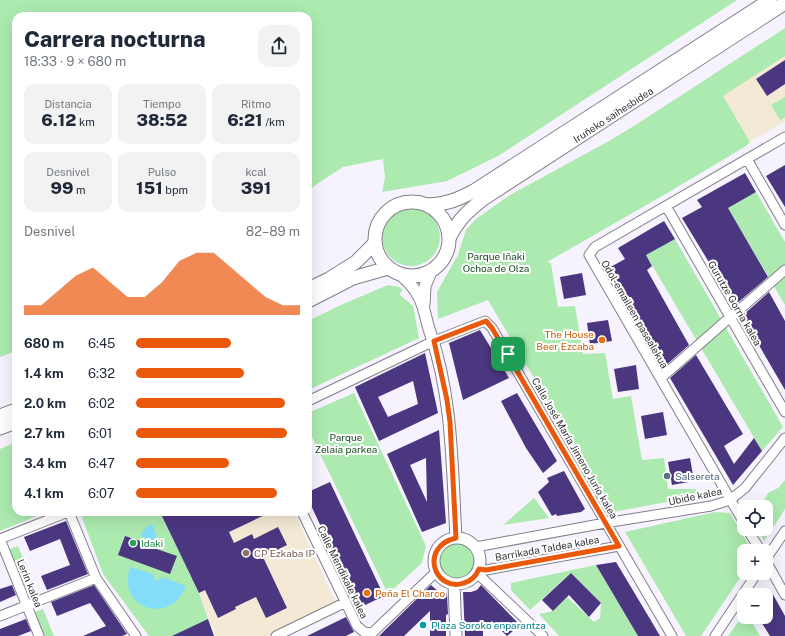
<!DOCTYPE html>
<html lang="es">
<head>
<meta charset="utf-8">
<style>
	body { margin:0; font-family:"Public Sans",sans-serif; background:#f2f2f3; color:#1f2937; height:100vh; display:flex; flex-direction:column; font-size:15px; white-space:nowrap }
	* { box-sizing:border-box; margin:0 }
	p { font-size:13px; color:#747a83 }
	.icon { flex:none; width:22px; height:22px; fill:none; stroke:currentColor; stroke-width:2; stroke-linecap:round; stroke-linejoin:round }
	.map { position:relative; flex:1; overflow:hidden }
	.details { position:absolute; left:12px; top:12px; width:300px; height:504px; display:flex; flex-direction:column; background:#fff; border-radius:12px; box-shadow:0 4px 16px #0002 }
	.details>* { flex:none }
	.fabs { position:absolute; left:737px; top:500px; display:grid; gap:8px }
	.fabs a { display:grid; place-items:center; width:36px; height:36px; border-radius:8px; background:#fff; box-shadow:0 4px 16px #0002; font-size:20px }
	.pin { position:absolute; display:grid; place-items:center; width:34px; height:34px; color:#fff; margin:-17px; border-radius:8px; box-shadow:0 2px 6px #0006 }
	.round { display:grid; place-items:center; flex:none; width:42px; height:42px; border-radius:12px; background:#f2f2f3 }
	.headline { display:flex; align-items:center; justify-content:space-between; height:68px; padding:0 12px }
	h1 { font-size:22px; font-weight:800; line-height:30px }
	.figures { display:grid; grid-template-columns:repeat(3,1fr); gap:6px; height:68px; padding:4px 12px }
	.figures div { display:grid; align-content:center; border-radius:10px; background:#f2f2f3; text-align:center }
	.figures b { font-size:17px; font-weight:800 }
	.figures small { font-size:11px; font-weight:400 }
	.figures p { font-size:11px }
	.chart { height:112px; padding:8px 12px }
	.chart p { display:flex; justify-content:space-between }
	.chart svg { width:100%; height:72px; margin-top:4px; fill:#ea580c; opacity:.7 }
	ul { padding:0 12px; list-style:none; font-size:13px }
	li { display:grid; grid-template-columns:64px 48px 1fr; align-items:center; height:30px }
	li i { height:10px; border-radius:5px; background:#ea580c }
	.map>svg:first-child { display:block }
	.education { fill:#f4e9d4 }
	.green { fill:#aceaaf }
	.water { fill:#84defb }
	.building { fill:#4b3780; fill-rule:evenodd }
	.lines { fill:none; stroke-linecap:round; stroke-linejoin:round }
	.minor-casing { stroke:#837f8a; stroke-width:11 }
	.major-casing { stroke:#837f8a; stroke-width:13 }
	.highway-casing { stroke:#837f8a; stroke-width:15 }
	.minor { stroke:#fff; stroke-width:9 }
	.major { stroke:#fff; stroke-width:11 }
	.highway { stroke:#fff; stroke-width:13 }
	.route-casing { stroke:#fff; stroke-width:8 }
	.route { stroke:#ea580c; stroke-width:5 }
	.food-dot { fill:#e8710a; stroke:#fff; stroke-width:1.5 }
	.service-dot { fill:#5c6f8a; stroke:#fff; stroke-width:1.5 }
	.leisure-dot { fill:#2e9e5b; stroke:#fff; stroke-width:1.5 }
	.education-dot { fill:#8d6e63; stroke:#fff; stroke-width:1.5 }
	.culture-dot { fill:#0f9aa8; stroke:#fff; stroke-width:1.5 }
	.labels { text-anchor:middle; stroke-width:4; stroke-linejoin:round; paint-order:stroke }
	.street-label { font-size:10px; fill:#312f34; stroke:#fff }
	.park-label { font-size:10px; fill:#1a4c21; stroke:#fff }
	.food-label { font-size:10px; fill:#c56008; stroke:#fff; text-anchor:end }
	.service-label { font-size:10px; fill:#4e5e75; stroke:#fff; text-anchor:start }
	.leisure-label { font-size:10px; fill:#27864d; stroke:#fff; text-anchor:start }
	.education-label { font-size:10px; fill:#785e54; stroke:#fff; text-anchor:start }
	.culture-label { font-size:10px; fill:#0d838f; stroke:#fff; text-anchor:start }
</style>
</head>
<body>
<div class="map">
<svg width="785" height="636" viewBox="0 0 785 636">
	<rect width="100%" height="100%" fill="#f6f2fe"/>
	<path class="education" d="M785,56V121L750,142L722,96Z
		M160,512H294L336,603L268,636H216L199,593Z"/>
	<path class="green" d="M0,0H737L498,156L447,181L382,192L385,178L383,159L343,167L314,186L308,193V16H16V351L0,357Z
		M785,28V56L723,96L750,142L746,146L664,195L547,262L551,263L558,307L575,306L583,354L605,353L613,399L631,396L642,460L664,458L668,489H696L699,496L613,512L488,300L438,319L437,292L458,255L466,230L476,219L510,195L609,141L637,124Z
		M785,97V117L780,120L771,105Z
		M756,192L785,242V305L728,208Z
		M382 237a29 29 0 1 1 58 0a29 29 0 1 1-58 0Z
		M675,239L783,427L762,451L646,255Z
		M388,285L399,287L403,290L399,294L413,306L419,338L308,390V321L343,304Z
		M354,393L426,546L422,563L388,594L308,429V413Z
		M16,442V512H47L0,531V449Z
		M785,480V509L764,541L758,529H766V507H760L768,493L778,488Z
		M534,498L549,518L503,525Z
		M80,512H160L199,593L214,636H149L103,574Z
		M715,512L730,513L752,551H744V572L701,636H686L625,532Z
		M439 562a18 18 0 1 1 36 0a18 18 0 1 1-36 0Z
		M18,546L35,588L22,594L5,551Z
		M596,565L638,636H559L539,614L553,611L567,597L594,622L600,618L601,603L571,573L530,610L511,590V583Z
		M43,609L54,636H39L30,614Z
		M744,614V617H749L760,636H728Z"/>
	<path class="water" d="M152,524L157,536L154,541L140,536L146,527Z
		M130,567L153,574V577L155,580H159L162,577L186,586C170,627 116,608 130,567Z"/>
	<path class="building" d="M785,60V84L767,96L756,79Z
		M785,165V207L766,176Z
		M745,173L756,192L728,208L768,277L735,305L682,218L702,207L697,200Z
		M664,221L675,239L646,255L652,266L647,270L689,345L664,367L607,269L625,259L618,248Z
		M582,273L586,295L564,299L560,277Z
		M769,292L785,321V390L742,316Z
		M608,320L612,341L590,344L587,323Z
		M480,330L509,378L463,400L449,343Z
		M425,353L438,413L379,441L355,387ZM413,381L418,404L388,417L378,397Z
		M696,355L743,434L724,446L734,464L754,438L762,451L733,485L670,378Z
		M636,365L639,389L618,392L614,369Z
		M517,393L557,461L543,473L526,448L501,401Z
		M663,412L667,435L645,439L641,416Z
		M439,430L446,523L422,532L387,454ZM426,458L427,502L410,465Z
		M690,458L694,481L672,485L668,462Z
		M564,471L585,509L581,512L557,516L556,514L552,516L538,492L549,482L547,478Z
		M330,482L384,596L359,608L308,499V492Z
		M160,512H271L229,532L234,543L252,534L254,539L278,527L287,545L263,557L287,608L266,618L256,597L235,607L236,609L218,618L205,590L199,593Z
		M66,521L88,574L47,590L41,576L70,565L60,539L30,551L24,537Z
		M125,536L146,543L145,545L177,556L170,574L118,555Z
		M616,562L653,624L660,636H638L596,565Z
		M571,573L601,603L589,617L569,595L553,611L542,600Z
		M12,585L16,595L0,602V589Z
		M94,585L127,634L122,636H83L106,626L90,603L57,616L51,602Z
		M431,585L439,592L447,593L448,614L446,615V636H430V611L404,636H379Z
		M481,585L520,625L507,636L492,621L483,630V636H465L463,592H471L477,590Z
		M771,591L785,616V636H770L758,617H766V594Z
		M346,617L354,632L346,636H307Z
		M26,619L31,631L18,636H0V629Z
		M208,619L214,636H172Z"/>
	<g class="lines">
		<g class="minor-casing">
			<path id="minor" d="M747,159L785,225
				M666,206L785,412
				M732,316L785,270
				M662,377L728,319
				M308,401L434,341L485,321L492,328L672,636
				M69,512L96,578L136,636
				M302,512L357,626L364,632L372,633
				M744,523L589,255L595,247L785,137
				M747,529L761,551
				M0,539L39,636
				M0,539L68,512
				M476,547L605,523L711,506L730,500L745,488L785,438
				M766,559L785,531
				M766,561L785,595
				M479,569L486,570L619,546
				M477,573L543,636
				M0,616L96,578
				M276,636L346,602
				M369,636L436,572
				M715,636L757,573"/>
		</g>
		<g class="major-casing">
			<path id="major" d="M402,276C409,282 415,289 419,297C425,308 426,321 430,332C453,398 452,468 456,538
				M424,305L425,286L431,272
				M434 561a23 23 0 1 1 46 0a23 23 0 1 1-46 0Z
				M454,584L456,636"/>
		</g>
		<g class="highway-casing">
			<g id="highway">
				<circle cx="412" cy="239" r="37"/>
				<path d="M428,205C447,204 457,200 474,191L770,0"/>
				<path id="s1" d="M450,236C460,218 467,212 483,199L785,3"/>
				<path d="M308,289L329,279L356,262L375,243"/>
				<path d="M308,301L353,278L388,268"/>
				<path d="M0,416L16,410"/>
				<path d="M0,428L16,422"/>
			</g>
		</g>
		<use href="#minor" class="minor"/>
		<use href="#major" class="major"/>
		<use href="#highway" class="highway"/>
	</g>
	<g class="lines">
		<g class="route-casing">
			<path id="route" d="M486,321L492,328L619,546L486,570L479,569C476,576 471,581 464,583C435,593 418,547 456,538L450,422L447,400L434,341Z"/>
		</g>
		<use href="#route" class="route"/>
	</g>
	<g class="food-dot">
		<circle cx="602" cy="340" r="4"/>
		<circle cx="367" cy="593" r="4"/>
	</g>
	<circle class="service-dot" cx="667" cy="476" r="4"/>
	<circle class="leisure-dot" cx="133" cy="543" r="4"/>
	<circle class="education-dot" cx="246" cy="553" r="4"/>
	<circle class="culture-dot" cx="423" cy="625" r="4"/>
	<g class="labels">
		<g class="street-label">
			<text dy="4" stroke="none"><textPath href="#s1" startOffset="205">Iruñeko saihesbidea</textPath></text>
			<text transform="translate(735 303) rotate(60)" y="4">Gurutze Gorria kalea</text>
			<text transform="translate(635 314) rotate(60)" y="4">Odol-emaileen pasealekua</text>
			<text transform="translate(575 448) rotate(60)" y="4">Calle José María Jimeno Jurío kalea</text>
			<text transform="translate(695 496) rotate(-12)" y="4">Ubide kalea</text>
			<text transform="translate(547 548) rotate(-10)" y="4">Barrikada Taldea kalea</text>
			<text transform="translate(343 572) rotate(64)" y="4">Calle Mendikale kalea</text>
			<text transform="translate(30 583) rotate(68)" y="4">Lerin kalea</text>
		</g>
		<g class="park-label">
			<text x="496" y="260">Parque Iñaki<tspan x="496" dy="12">Ochoa de Olza</tspan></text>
			<text x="346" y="441">Parque<tspan x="346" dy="12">Zelaia parkea</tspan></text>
		</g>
		<g class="food-label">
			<text x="594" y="338">The House<tspan x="594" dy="12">Beer Ezcaba</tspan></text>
			<text x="375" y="597" text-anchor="start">Peña El Charco</text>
		</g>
		<g class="service-label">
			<text x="675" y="480">Salsereta</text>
		</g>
		<g class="leisure-label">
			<text x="141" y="547">Idaki</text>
		</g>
		<g class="education-label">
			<text x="254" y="557">CP Ezkaba IP</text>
		</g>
		<g class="culture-label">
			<text x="431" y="629">Plaza Soroko enparantza</text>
		</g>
	</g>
</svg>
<div class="fabs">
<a><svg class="icon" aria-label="locate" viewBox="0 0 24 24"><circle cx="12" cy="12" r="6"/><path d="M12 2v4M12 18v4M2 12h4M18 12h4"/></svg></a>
<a>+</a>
<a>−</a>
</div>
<div class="pin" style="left:508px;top:354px;background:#1e9e55"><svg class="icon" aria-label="arrive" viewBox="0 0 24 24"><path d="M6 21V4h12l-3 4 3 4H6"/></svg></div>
<section class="details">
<div class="headline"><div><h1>Carrera nocturna</h1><p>18:33 · 9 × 680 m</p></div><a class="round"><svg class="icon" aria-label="share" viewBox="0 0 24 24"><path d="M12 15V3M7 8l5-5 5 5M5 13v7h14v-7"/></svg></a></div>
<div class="figures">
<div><p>Distancia</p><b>6.12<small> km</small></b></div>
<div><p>Tiempo</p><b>38:52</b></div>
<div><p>Ritmo</p><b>6:21<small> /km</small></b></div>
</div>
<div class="figures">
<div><p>Desnivel</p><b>99<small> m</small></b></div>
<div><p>Pulso</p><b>151<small> bpm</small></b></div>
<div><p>kcal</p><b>391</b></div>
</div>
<div class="chart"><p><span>Desnivel</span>82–89 m</p>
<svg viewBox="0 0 160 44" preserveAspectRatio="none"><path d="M0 44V38L10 38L20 29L30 20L40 15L50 24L60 33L70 33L80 24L90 11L100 6L110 6L120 15L130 24L140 33L150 38L160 38V44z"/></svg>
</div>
<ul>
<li><b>680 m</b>6:45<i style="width:58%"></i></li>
<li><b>1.4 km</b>6:32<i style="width:66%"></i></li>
<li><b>2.0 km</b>6:02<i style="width:91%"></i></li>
<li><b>2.7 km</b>6:01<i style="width:92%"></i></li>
<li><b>3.4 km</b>6:47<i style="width:57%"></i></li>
<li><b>4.1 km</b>6:07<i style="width:86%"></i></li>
</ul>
</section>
</div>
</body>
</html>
